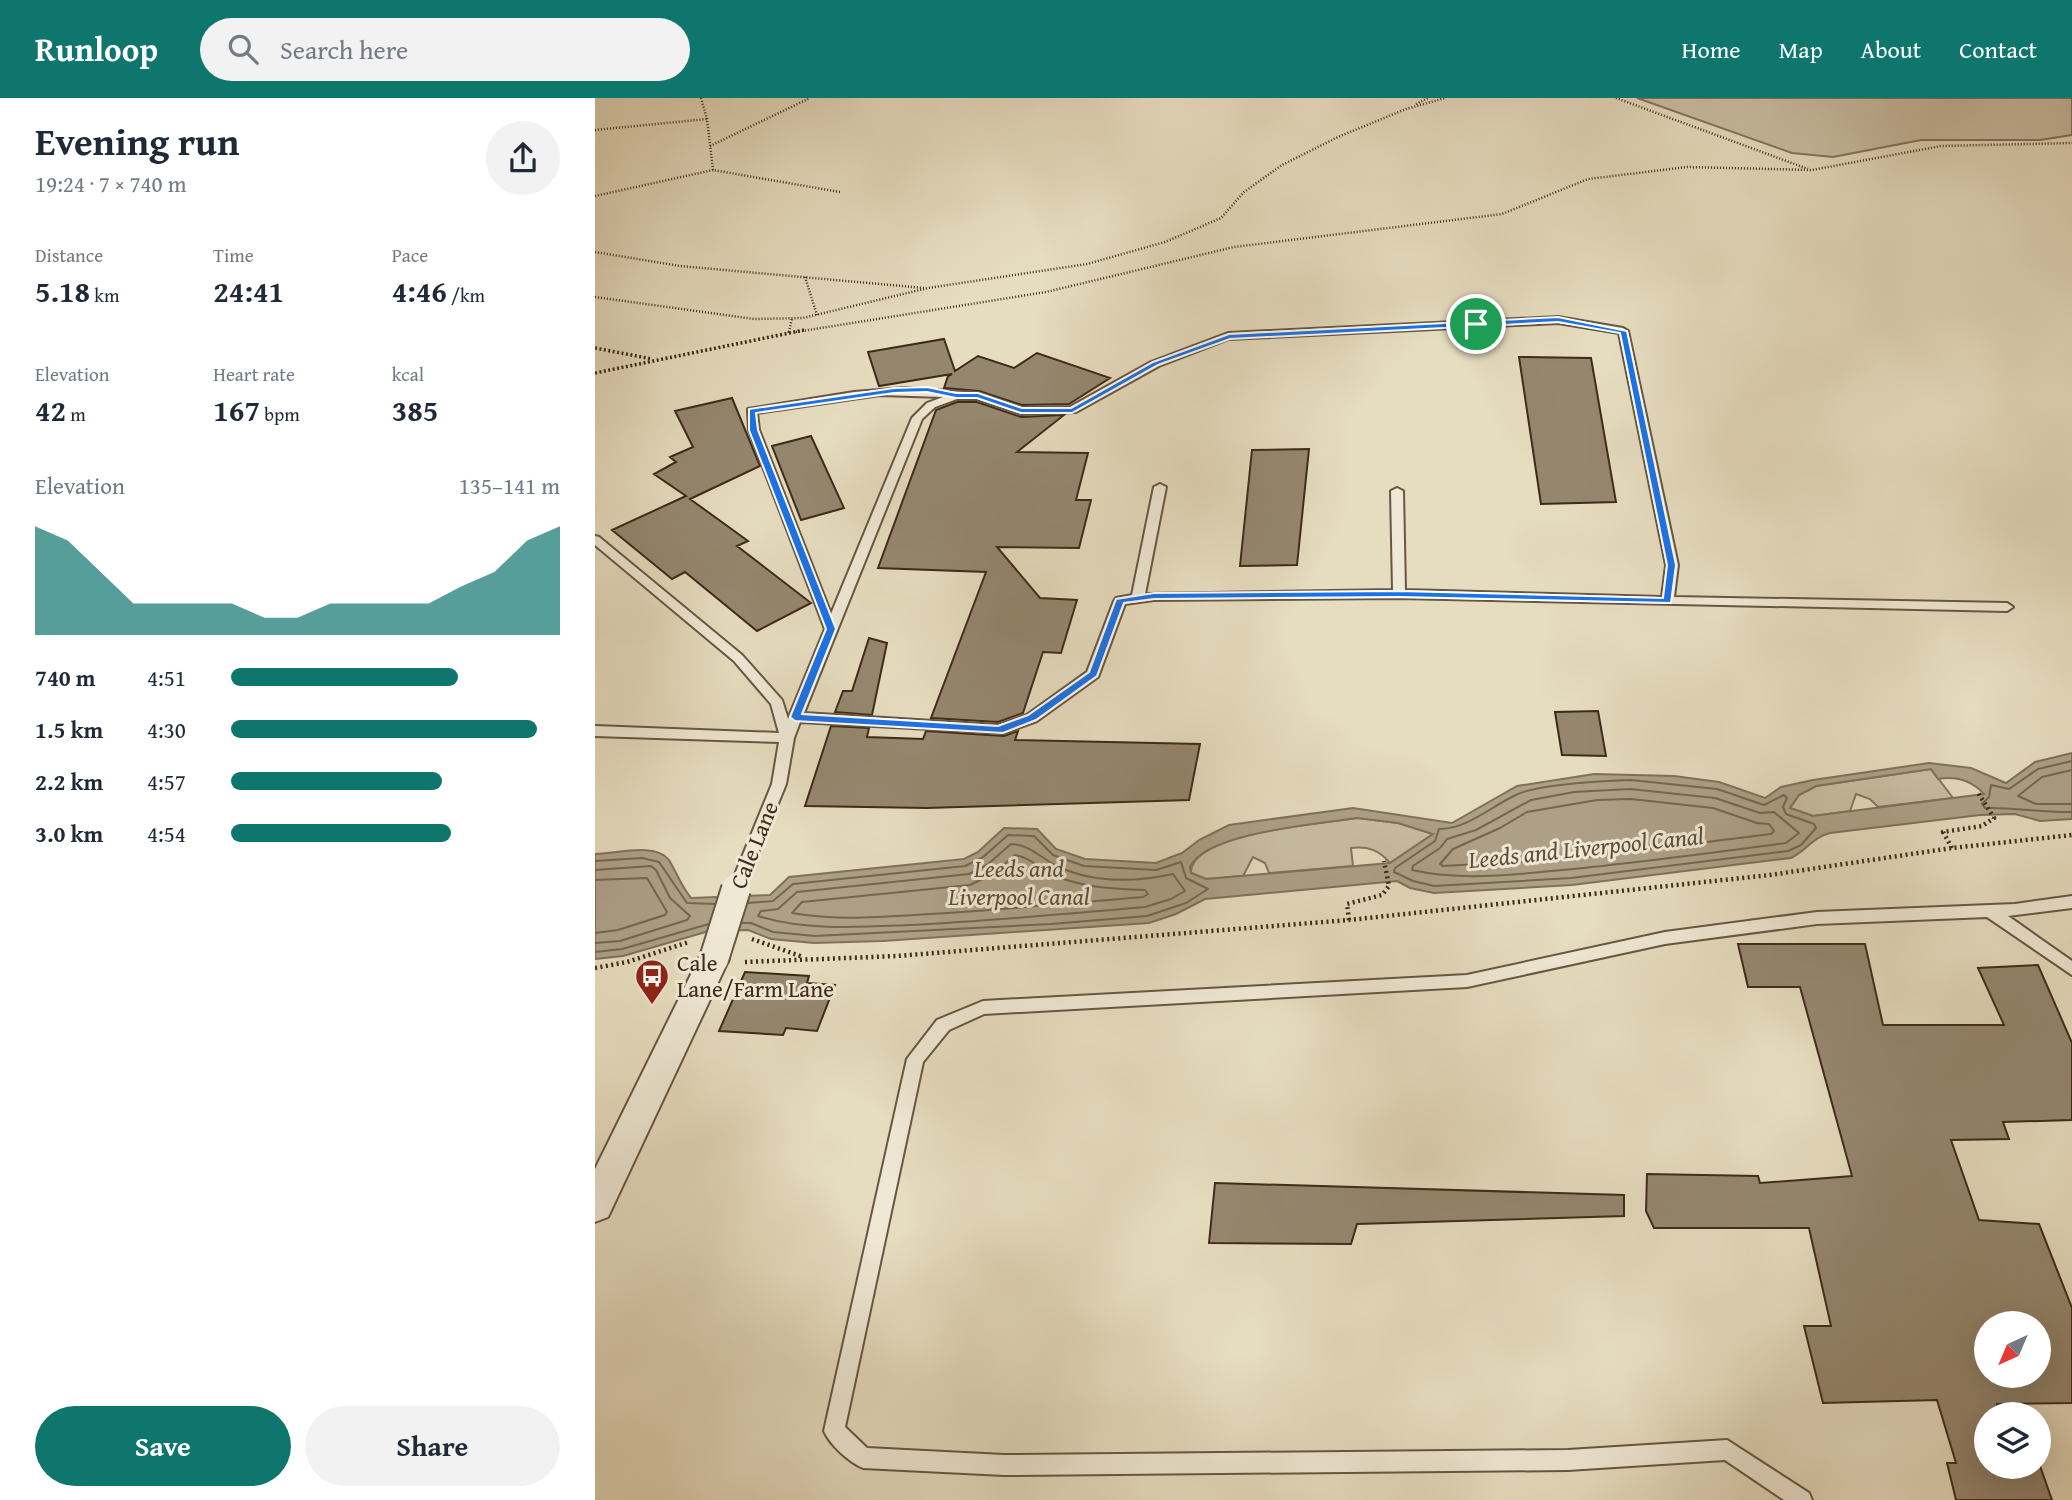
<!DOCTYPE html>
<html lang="en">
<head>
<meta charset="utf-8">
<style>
	body { margin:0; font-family:"Gentium Book Plus",serif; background:#f2f2f3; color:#1f2937; height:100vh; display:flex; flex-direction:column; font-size:26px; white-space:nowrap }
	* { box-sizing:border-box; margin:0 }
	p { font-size:23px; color:#747a83 }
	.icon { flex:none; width:38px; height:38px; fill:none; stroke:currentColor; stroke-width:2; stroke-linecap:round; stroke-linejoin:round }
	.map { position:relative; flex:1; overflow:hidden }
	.drawer { display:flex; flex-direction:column; background:#fff; width:595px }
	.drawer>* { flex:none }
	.needle { width:46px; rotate:224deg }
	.buttons { position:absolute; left:1379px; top:1213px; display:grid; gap:14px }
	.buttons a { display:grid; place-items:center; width:77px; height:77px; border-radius:50%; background:#fff; box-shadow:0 7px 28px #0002; font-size:35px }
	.pin { position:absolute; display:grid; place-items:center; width:60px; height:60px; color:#fff; margin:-30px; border:4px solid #fff; border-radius:50%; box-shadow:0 2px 7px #0007 }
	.round { display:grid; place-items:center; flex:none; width:74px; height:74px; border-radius:37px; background:#f2f2f3 }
	.overview { display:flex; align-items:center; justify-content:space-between; height:119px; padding:0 35px }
	h1 { font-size:38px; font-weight:700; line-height:52px }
	.stats { display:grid; grid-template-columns:repeat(3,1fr); gap:10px; height:119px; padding:7px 35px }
	.stats div { display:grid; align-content:center }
	.stats b { font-size:30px; font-weight:700 }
	.stats small { font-size:19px; font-weight:400 }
	.stats p { font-size:19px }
	.chart { height:196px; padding:14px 35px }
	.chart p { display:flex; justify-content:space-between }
	.chart svg { width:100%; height:126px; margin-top:7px; fill:#0f766e; opacity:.7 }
	.action { display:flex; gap:14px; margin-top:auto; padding:14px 35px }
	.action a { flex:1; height:80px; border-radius:42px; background:#0f766e; color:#fff; font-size:28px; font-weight:700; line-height:80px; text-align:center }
	.action a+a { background:#f2f2f3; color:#1f2937 }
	ul { padding:0 35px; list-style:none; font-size:23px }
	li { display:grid; grid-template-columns:112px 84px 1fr; align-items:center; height:52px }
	li i { height:18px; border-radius:9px; background:#0f766e }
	header { display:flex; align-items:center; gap:42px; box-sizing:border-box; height:98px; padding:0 35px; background:#0f766e; color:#fff }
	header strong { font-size:33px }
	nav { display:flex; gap:38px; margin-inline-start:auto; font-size:24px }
	.search { width:490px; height:63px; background:#f2f2f3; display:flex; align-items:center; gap:18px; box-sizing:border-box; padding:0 24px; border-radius:38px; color:#747a83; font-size:26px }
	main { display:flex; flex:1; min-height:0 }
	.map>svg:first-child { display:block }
	.green { fill:#c9bea3; stroke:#83745e; stroke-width:2 }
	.water { fill:#ada087; stroke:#80715b; stroke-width:2; fill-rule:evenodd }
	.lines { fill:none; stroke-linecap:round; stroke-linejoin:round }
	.shore { stroke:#756650; stroke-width:2 }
	.building { fill:#95876f; stroke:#3d2b19; stroke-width:2; fill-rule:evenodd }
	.lane-casing { stroke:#675742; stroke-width:4 }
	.street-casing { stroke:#675742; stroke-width:4 }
	.path-far2 { stroke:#3d2b19; stroke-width:2.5; stroke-dasharray:1 2; stroke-linecap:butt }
	.path-far1 { stroke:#3d2b19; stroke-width:3.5; stroke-dasharray:2 2.5; stroke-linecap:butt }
	.path { stroke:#3d2b19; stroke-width:4.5; stroke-dasharray:2 3.5; stroke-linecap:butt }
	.lane { fill:#efe8d5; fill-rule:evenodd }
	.street { fill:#efe8d5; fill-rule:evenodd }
	.street-bridge-casing { stroke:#675742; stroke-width:32; stroke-linecap:butt }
	.street-bridge { stroke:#efe8d5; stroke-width:28 }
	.route { fill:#1a73e8; stroke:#fff; stroke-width:2; fill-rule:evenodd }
	.labels { text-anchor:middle; stroke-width:6; stroke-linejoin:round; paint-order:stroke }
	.street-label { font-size:23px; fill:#3d2b19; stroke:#efe8d5 }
	.poi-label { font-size:23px; fill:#3d2b19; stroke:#efe8d5; text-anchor:start }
	.water-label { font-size:24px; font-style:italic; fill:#5f4e3a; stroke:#efe8d5 }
</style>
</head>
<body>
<header>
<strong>Runloop</strong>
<div class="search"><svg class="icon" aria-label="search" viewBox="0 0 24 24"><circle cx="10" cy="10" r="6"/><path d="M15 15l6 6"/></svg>Search here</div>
<nav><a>Home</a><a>Map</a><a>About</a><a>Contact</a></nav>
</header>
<main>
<section class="drawer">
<div class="overview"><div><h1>Evening run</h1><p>19:24 · 7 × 740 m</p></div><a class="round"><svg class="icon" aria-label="share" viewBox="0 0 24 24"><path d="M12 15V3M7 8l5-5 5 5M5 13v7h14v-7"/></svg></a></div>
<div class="stats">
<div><p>Distance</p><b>5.18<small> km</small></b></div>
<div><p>Time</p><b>24:41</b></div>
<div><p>Pace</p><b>4:46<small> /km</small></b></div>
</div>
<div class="stats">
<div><p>Elevation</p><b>42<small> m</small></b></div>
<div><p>Heart rate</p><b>167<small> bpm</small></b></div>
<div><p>kcal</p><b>385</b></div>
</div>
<div class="chart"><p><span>Elevation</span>135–141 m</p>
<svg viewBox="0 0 160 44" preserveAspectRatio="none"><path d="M0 44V6L10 11L20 22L30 33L40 33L50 33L60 33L70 38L80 38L90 33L100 33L110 33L120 33L130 27L140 22L150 11L160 6V44z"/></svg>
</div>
<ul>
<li><b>740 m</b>4:51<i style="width:69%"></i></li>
<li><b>1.5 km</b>4:30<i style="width:93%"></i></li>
<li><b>2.2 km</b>4:57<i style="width:64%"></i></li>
<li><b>3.0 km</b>4:54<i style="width:67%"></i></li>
</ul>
<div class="action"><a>Save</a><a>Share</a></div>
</section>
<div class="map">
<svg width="1477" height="1402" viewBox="0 0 1477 1402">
	<rect width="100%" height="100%" fill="#e6dcbf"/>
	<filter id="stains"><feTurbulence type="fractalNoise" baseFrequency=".00286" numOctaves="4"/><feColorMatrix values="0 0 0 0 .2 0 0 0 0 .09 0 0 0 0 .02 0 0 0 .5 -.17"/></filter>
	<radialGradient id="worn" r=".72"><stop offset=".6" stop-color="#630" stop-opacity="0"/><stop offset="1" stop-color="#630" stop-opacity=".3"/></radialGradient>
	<path class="green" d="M1042,0H1477V37L1445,42H1326L1238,59L1197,55Z
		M1336,671L1358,700L1283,709L1275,701L1261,696L1255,713L1218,718L1195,710L1204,697L1221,688Z
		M762,720L803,725L838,736L795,765C784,752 773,748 756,750L758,768L674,775L670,765L658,759L648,778L611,781L596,775C594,735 730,725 762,720Z"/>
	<path class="water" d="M1477,655V721L1445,723L1420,716L1385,717L1235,735C1218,739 1211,753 1196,760L977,787L839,795L815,790L802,783L610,801L581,816L554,825L288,843L219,845L176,841L153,832L114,833L28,858L0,861V756C20,756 61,744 74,762C82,775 86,788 96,800L175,797L194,779L369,761L383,754L409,730L442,731L461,751L490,761L561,765L587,755L604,742L634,727L758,710L857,725L922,688L999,676L1079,678L1124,684L1170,700L1186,689L1218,682L1334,665L1376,670L1411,685L1440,664ZM1336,671L1343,681C1361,678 1377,683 1389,696L1218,718L1195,710L1204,697L1221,688ZM762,720L803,725L838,736L795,765L611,781L596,775L595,769C611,734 725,726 762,720Z"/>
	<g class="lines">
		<path class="shore" d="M1477,663L1443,671L1414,691L1396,687L1394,699L1387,706L1390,710C1420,709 1447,715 1477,714
			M1477,672L1447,679L1423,698L1441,706H1477
			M1036,682L1122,691L1169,707L1189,697L1192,700L1188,709L1191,716L1219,726L1221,730L1206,747L1193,753L976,780L839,788L818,783L799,774L800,770L840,743L844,731C873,731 896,708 923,696C946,686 1009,683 1036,682Z
			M1035,691L1120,700L1165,715L1179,714L1204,735L1191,745C1116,755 1042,765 967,772C917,777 866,783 817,772L818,768L845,750L852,741L881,732L936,702L979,694Z
			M1036,701L1118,710L1162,725L1174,726L1179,733L1176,736L974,761L848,768L845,766L858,751L905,730L932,714L1002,702Z
			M416,746C437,747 446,761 464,769C499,785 541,784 578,776L590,793L576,801L550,809C472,816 394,823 316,827C265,829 212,833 163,818L166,813L183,811L202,794L374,776L392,767Z
			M420,757C436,759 448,774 463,779C491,790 521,791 550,792L553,796L548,799C477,805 406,812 335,816C290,819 242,823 197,815L207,804L375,787L398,776Z
			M0,763L47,760L64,764L92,805L120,806
			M0,772L56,768L61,772L75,800L95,818L92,822L25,843L0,845
			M0,782L52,780L72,814L70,817L23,832L0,835
			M147,825H156L178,834L220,838L456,826L552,818L591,805L613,791L591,780L586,764L561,772L489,768L458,757L439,738L413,737L387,760L370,768L198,786L178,803L153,805
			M0,854L27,851L114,826"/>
	</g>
	<path class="building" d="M349,241L360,273L383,258L419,270L442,255L515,280L474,306L427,307L384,293L349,290L353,278L357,276L284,288L273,254Z
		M924,259L996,260L1021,404L946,406Z
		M137,300L165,368L95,401L153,443L142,448L216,505L162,533L90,474L77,481L17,432L91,398L59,376L81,364L75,359L98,349L80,313Z
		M362,304H382L426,319L469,317L422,354L493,355L481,402H496L484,450L402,449L445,500L482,502L466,555L448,554L428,615L403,624L336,620L391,474L283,470L341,312Z
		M216,338L249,410L206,422L177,348Z
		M714,351L702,467L645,468L657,352Z
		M274,540L292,545L277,617L240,614L248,593H257Z
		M1003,613L1011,658L967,657L960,614Z
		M236,628L274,630L272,639L328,641L331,633L409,638L423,633L420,642L605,646L594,702L332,710L210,708Z
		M1143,846H1270L1288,927H1409L1383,870L1443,867L1477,945V1022L1408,1024L1414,1041L1356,1042L1384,1122L1444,1126L1477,1210V1305L1402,1306V1316H1391V1368H1445L1457,1402H1361L1352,1365H1361L1342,1302L1228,1305L1209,1228H1236L1214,1130H1059L1051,1113L1052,1076L1163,1078L1165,1085L1257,1078L1205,889H1153ZM1391,1225H1444V1278H1391Z
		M150,874L214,878L212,885L240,887L222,933L191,930L188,937L124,933Z
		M620,1085L1029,1097V1118L762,1126L756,1146L614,1145Z"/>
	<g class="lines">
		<g class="lane-casing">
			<path id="lane" d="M963,219L1028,230L1033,233L1083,467L1079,499L1412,505L1418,509L1412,513L804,500L559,502L530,506L503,579L442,623L409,635L205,624L199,640L191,686L148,791L146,795H136L134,791L177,686L184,644L0,638V628L184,635L176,606L139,563L0,447V438L4,439L147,557L187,602L193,621L230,531L154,332L153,311L259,294L310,290L383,295L427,310L475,309L556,264L633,235ZM963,225L1024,235L1071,467L1067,499L810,492L808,393L802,390L796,393L798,492L550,496L571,389L565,386L559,389L537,497L521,500L519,503L492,574L432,617L403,627L209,615L327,321L340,309L362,301H382L426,316L481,314L564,268L634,241ZM285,297L348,299L332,305L317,320L236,516L164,332L162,315Z
				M1477,798V810L1413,818L1477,863V877L1392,819L1222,826L1070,846L872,889L389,916L354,932L328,964L250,1329L272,1350L409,1357L973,1352L1132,1342L1214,1395L1217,1402H1189L1130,1362L973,1372L409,1377L268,1370C254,1364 235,1347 229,1333L312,961L342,922L388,903L872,877L1070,834L1222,814L1420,806Z"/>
		</g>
		<g class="street-casing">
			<path id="street" d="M119,849L130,852L134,861L13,1119L0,1124V1071L108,852Z"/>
		</g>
		<path class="path-far2" d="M106,0L112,21L118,72L245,94
			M1021,0L1213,71
			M821,6L833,0
			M0,32L112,21
			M115,48L215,0
			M0,98L118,72
			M0,154L85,168L329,190
			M210,179L222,217
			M0,199L159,221L208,220L333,190L492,166L570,144L626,120L649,94L687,67L743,39L811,11L850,0
			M194,234L197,220
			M201,234L451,194L639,149L907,116L993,81L1092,69L1217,72L1346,48L1477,45"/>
		<path class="path-far1" d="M194,235L195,232
			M0,250L57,261
			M0,275L209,232"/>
		<path class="path" d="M1357,750L1348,734L1387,728L1399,720L1382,693
			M754,822L752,806L787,797L794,788L789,763
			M157,841L208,859
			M150,864L302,858L754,822L1175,777L1357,750L1477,737
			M0,870L32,864L94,844"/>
		<use href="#lane" class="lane"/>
		<use href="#street" class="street"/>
		<g class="street-bridge-casing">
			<path id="street-bridge" d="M119,861L141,791"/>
		</g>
		<use href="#street-bridge" class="street-bridge"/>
	</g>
	<path class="route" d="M963,219L1032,233L1081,467L1076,505L804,499L559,501L529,505L502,578L441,622L408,635L200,623L195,619L231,531L154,332V311L299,290L332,289L361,295H383L427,310H476L558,264L634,236ZM963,224L1025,235L1072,467L1068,500L804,493L559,495L521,501L494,574L433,617L403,628L207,616L241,531L163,332L161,315L299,295L332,294L361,300H382L426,315H477L563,267L635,241Z"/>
	<defs>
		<g id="bus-pin" transform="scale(1.75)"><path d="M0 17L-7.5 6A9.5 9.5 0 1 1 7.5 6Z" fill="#8f2418" stroke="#efe8d5"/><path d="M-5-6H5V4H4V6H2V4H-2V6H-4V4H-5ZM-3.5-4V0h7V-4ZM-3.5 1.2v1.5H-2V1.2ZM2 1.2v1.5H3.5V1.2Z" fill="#fff"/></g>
	</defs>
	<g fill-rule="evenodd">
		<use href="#bus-pin" x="57" y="878"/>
	</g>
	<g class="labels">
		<g class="street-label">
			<text transform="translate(159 747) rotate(-68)" y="8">Cale Lane</text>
		</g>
		<g class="poi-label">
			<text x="82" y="873">Cale<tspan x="82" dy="26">Lane/Farm Lane</tspan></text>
		</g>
		<g class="water-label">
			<text transform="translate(991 750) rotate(-6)" y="8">Leeds and Liverpool Canal</text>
			<text x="424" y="779">Leeds and<tspan x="424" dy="28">Liverpool Canal</tspan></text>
		</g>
	</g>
	<rect width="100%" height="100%" filter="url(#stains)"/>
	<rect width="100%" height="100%" fill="url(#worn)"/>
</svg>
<div class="buttons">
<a><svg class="needle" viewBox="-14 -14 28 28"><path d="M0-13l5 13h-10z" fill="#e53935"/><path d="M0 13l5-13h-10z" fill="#747a83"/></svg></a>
<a><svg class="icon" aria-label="layers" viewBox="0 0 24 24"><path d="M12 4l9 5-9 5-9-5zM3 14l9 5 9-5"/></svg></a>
</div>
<div class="pin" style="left:881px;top:226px;background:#1e9e55"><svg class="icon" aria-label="arrive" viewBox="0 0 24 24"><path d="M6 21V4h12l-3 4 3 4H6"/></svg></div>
</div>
</main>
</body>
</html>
